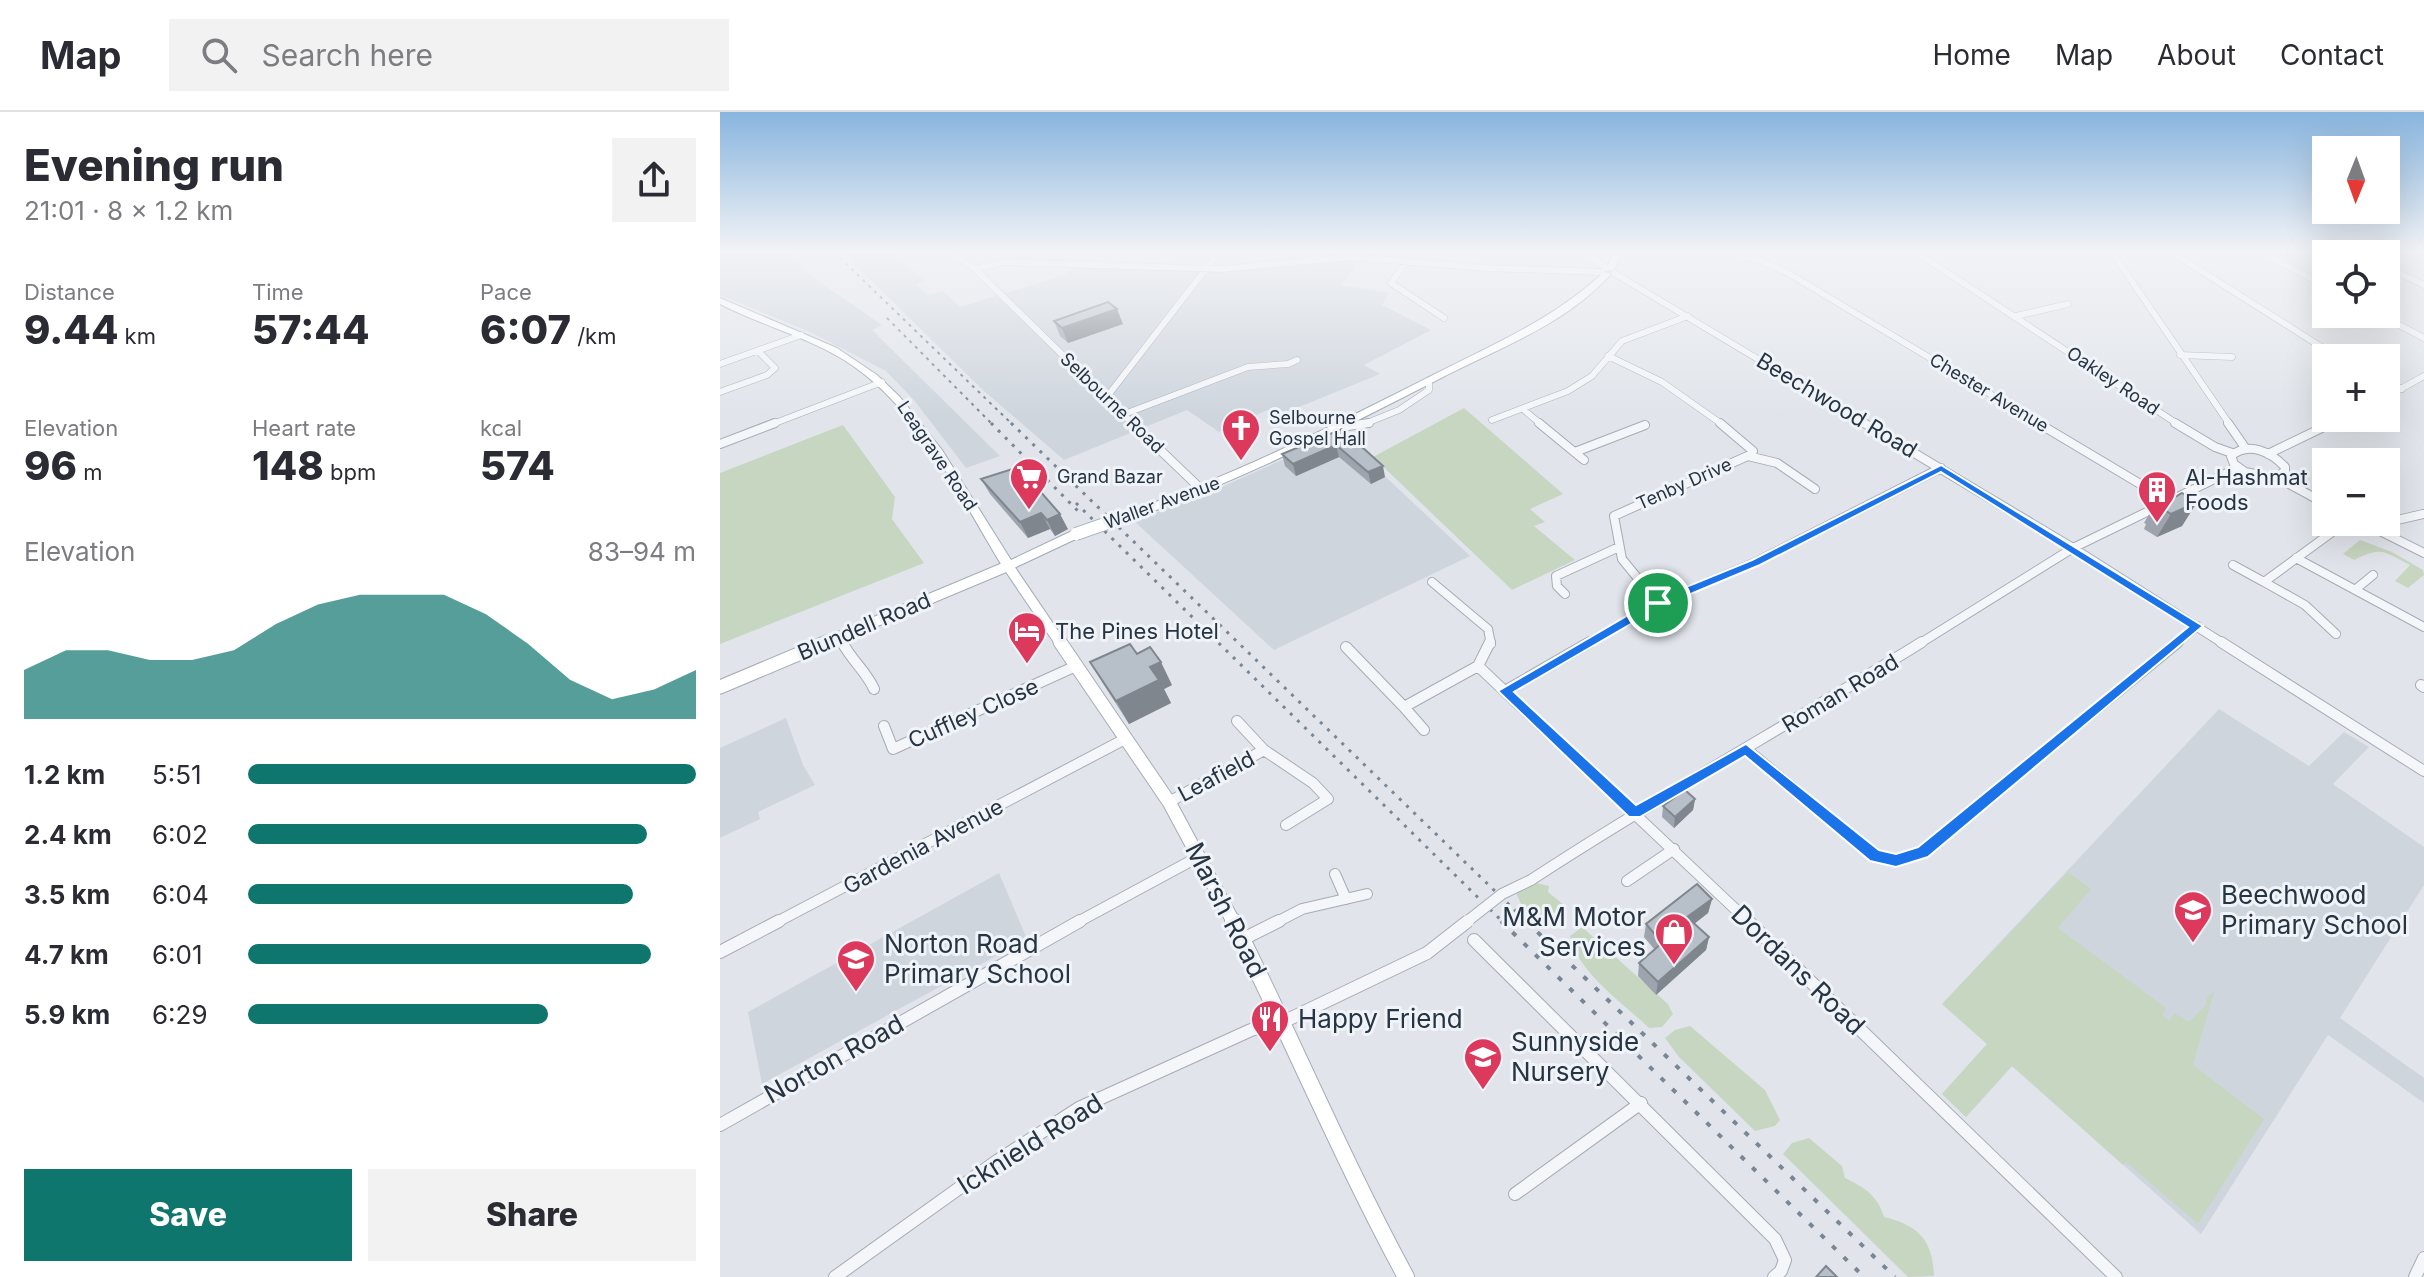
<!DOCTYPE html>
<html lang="en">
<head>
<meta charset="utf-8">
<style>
	body { margin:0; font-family:Inter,sans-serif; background:#f2f2f3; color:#2b2b33; height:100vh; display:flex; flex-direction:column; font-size:30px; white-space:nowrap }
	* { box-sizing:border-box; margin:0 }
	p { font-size:26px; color:#7c7c81 }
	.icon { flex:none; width:44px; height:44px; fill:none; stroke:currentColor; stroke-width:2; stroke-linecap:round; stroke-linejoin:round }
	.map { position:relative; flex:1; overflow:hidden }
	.sheet { display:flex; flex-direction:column; background:#fff; width:720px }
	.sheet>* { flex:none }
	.needle { width:52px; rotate:181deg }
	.controls { position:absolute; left:1592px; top:24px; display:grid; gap:16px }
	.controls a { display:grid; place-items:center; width:88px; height:88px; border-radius:0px; background:#fff; box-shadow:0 8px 32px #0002; font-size:40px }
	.pin { position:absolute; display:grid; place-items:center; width:68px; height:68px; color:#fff; margin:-34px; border:4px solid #fff; border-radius:50%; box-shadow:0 2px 8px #0007 }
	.round { display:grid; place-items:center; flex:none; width:84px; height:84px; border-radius:0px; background:#f2f2f3 }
	.overview { display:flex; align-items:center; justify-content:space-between; height:136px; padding:0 24px }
	h1 { font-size:44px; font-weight:800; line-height:60px }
	.stats { display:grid; grid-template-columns:repeat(3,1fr); gap:12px; height:136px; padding:8px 24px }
	.stats div { display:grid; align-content:center }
	.stats b { font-size:40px; font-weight:800 }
	.stats small { font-size:22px; font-weight:400 }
	.stats p { font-size:22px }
	.chart { height:224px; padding:16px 24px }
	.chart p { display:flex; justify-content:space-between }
	.chart svg { width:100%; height:144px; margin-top:8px; fill:#0f766e; opacity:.7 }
	.action { display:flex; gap:16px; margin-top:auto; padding:16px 24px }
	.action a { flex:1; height:92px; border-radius:0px; background:#0f766e; color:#fff; font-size:32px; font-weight:800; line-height:92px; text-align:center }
	.action a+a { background:#f2f2f3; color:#2b2b33 }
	ul { padding:0 24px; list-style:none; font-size:26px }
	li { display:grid; grid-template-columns:128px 96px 1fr; align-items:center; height:60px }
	li i { height:20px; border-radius:10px; background:#0f766e }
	header { display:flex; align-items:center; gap:48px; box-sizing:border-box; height:112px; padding:0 40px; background:#fff; border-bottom:2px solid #e1e1e2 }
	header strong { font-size:38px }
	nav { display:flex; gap:44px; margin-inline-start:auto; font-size:28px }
	.search { width:560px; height:72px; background:#f2f2f3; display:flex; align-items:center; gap:20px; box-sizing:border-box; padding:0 28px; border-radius:0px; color:#7c7c81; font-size:30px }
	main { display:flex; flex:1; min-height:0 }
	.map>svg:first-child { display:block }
	.built { fill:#ced5dd }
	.green { fill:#c7d6c1 }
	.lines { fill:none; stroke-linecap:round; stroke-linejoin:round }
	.street-far3-casing { stroke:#a5acb6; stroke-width:7 }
	.street-far2-casing { stroke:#a5acb6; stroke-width:10 }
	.street-far1-casing { stroke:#a5acb6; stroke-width:12 }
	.street-casing { stroke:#a5acb6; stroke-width:14 }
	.secondary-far2-casing { stroke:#a5acb6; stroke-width:12 }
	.secondary-far1-casing { stroke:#a5acb6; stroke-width:15 }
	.secondary-casing { stroke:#a5acb6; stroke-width:18 }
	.primary-casing { stroke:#9faab8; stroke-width:2 }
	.street-far3 { stroke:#f4f6f9; stroke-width:6 }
	.street-far2 { stroke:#f4f6f9; stroke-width:8 }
	.street-far1 { stroke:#f4f6f9; stroke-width:10 }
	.street { stroke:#f4f6f9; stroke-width:12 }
	.secondary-far2 { stroke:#fff; stroke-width:10 }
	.secondary-far1 { stroke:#fff; stroke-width:13 }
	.secondary { stroke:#fff; stroke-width:16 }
	.primary { fill:#fff; fill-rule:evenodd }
	.rail-far2 { stroke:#788696; stroke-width:2; stroke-dasharray:3 5; stroke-linecap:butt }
	.rail-far1 { stroke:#788696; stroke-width:3; stroke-dasharray:3 7; stroke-linecap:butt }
	.rail { stroke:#788696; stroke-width:4; stroke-dasharray:5 11; stroke-linecap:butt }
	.street-bridge-far1-casing { stroke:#a5acb6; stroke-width:12; stroke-linecap:butt }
	.street-bridge-casing { stroke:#a5acb6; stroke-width:14; stroke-linecap:butt }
	.primary-bridge-casing { stroke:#9faab8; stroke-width:14; stroke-linecap:butt }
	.street-bridge-far1 { stroke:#f4f6f9; stroke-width:10 }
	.street-bridge { stroke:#f4f6f9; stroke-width:12 }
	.primary-bridge { stroke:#fff; stroke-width:12 }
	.wall { fill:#9da4ad }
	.shaded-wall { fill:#80868d }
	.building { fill:#b7bfc9; stroke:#80868d; stroke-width:2 }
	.route { fill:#1a73e8; stroke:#fff; stroke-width:2; fill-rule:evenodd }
	.labels { text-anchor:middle; stroke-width:6; stroke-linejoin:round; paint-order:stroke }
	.far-street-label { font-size:18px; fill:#273444; stroke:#f0f4f8 }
	.far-poi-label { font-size:18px; fill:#273444; stroke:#f0f4f8; text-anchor:start }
	.street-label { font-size:22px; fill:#273444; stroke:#f0f4f8 }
	.poi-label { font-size:22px; fill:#273444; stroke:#f0f4f8; text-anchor:start }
	.near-poi-label { font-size:26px; fill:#273444; stroke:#f0f4f8; text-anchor:start }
	.near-street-label { font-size:26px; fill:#273444; stroke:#f0f4f8 }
</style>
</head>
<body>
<header>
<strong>Map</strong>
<div class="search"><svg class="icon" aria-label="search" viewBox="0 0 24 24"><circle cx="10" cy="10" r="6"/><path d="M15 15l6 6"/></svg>Search here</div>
<nav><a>Home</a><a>Map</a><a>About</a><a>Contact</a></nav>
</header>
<main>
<section class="sheet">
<div class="overview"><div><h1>Evening run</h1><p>21:01 · 8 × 1.2 km</p></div><a class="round"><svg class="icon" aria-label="share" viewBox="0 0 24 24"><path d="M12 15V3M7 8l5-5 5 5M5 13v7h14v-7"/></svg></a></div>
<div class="stats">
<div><p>Distance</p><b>9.44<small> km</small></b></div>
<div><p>Time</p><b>57:44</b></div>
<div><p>Pace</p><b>6:07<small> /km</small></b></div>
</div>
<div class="stats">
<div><p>Elevation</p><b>96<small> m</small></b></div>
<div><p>Heart rate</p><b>148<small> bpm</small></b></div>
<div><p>kcal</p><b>574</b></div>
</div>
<div class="chart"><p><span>Elevation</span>83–94 m</p>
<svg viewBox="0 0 160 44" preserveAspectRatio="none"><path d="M0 44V29L10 23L20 23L30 26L40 26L50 23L60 15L70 9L80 6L90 6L100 6L110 12L120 21L130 32L140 38L150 35L160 29V44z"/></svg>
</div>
<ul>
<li><b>1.2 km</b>5:51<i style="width:100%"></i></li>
<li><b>2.4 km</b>6:02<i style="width:89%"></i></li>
<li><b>3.5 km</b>6:04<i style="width:86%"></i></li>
<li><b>4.7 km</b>6:01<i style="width:90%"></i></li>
<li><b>5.9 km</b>6:29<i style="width:67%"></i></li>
</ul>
<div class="action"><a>Save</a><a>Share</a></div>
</section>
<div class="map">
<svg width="1704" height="1165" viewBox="0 0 1704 1165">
	<rect width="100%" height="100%" fill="#e1e5eb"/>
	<path class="built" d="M0,140H66L91,164L162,213L152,218L280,344L246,356L194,288L166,259L90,220L0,183Z
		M122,140H180L174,143L204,168L196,173L207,183L223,179L240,195L345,163L354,155L497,154L630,142L640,148L621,173L669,181L662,193L711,218L644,253L660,262L557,304L547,298L499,320L467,298L344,348L264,279Z
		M620,322L750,444L554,538L414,409L495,378Z
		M1499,597L1589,654L1624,620L1649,635L1613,672L1704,735V773L1620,906L1704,966V991L1608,923L1481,1122L1292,954L1246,1005L1222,982L1267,932L1222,892Z
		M66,606L83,653L95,673L38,700L40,707L0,726V636Z
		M279,761L307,827L42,972L28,900Z"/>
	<path class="green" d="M744,296L843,382L810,397L825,410L814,414L855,448L792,478L653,345Z
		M123,313L175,385L172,407L204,451L0,532V361Z
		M1640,428L1672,440L1703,458L1704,463L1688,476L1675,469L1690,453C1661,438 1662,435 1634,448L1623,442Z
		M1348,760L1371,777L1338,816L1446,896L1442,903L1450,909L1454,901L1469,910L1487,892L1486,886L1494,880L1473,953L1544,1007L1478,1112L1406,1050L1403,1053L1292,954L1246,1005L1222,982L1267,932L1222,892Z
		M816,771L829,774L828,780L845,794L821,809L802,794L796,781Z
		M862,815L948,892L953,902L942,915L929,916C902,890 858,861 850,824Z
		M970,914L1045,978L1060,1008L1055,1014L1035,1019L959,945L945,926L955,918Z
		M1089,1026L1122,1054L1125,1066C1144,1075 1158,1084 1164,1105C1198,1113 1213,1128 1214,1164L1188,1165L1063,1042L1072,1031Z"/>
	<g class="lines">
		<g class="street-far3-casing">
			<path id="street-far3" d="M230,140L255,157L414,313
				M462,140L497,142
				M862,140L887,156
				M1001,140L1036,147L1068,161L1322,313
				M1196,140L1459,313
				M1392,140L1510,313
				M1451,140L1619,246
				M1540,140L1606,174
				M1635,140L1640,142
				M686,150L671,171L724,206
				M1666,155L1704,173
				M255,157L284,150L502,157L632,145L766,156L882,160
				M894,161L1148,313
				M1658,202L1704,226
				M1296,204L1348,192
				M1460,243L1512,245
				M888,244L942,270L1003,313
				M0,252L81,223
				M1666,270L1682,277
				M0,280L47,263L55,256L38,239
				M1666,285L1704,264
				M386,286L499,140
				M804,298L822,313
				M402,303L528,255L568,252L577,248
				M772,308L848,279L872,264L902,229L968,204
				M50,313L162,270
				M642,313L679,298L709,278V269
				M1608,313L1622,306"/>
		</g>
		<g class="street-far2-casing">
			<path id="street-far2" d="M412,311L483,379
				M819,311L864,348
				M1144,311L1353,436L1504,532
				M1318,311L1447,388
				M1455,311L1495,335L1512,341
				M1508,311L1526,337
				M621,315L649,311
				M0,332L55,311
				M855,340L925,313
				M1548,342L1612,311
				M1028,344L1057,351L1095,377
				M1557,365L1565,359V355C1551,340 1529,329 1511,344L1514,352L1525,360L1560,367L1606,392
				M1673,409L1703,402
				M1642,410L1704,441
				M1576,446L1704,515
				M1513,453L1544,470
				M712,470L768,517L771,532
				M1636,477L1653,463
				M845,482L837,474L836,464L899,435
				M938,491L902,447L894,404L1032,342L1033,339L1000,311
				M1616,522L1585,493L1544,470L1626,410
				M119,525L123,532
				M867,532L938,491L1036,450L1221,356
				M1199,532L1353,436L1517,356
				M1455,532L1477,514"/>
		</g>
		<g class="street-far1-casing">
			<path id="street-far1" d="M122,530C132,549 146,559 154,577
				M1501,530L1704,659
				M626,535L684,595
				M758,554L1030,811
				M1701,573L1704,575
				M785,579L870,530
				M517,609L544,638L593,671L608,687L566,713
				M164,614L173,637L356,554
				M704,618L684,595L758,554L770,530
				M1026,637L1155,744L1176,749L1202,740L1458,530
				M449,690L544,638
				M615,762L626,787
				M811,768C939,684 1072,611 1202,530
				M907,769L954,737
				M55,811L405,627
				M356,811L480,744
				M555,811L582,797L647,782"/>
		</g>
		<g class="street-casing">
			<path id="street" d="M1028,809L1396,1165
				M523,827L559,809
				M754,828L1055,1127L1065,1148L1061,1159L1054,1165
				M0,840L59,809
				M0,1013L360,809
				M795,1082L921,991
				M115,1165L277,1049L359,996L531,918L563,910L707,841
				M1695,1165L1704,1146"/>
		</g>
		<g class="secondary-far2-casing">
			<path id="secondary-far2" d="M102,532L288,454L341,532"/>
		</g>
		<g class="secondary-far1-casing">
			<path id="secondary-far1" d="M340,530L449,690L514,811
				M0,575L107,530"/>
		</g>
		<g class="secondary-casing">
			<path id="secondary" d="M513,809C572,927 623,1049 686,1165"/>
		</g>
		<g class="primary-casing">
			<path id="primary" d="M894,140H902L895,156L891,159L887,156Z
				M884,160L891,162C846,212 780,236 721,266C618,319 516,371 406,409H398L396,406L398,403C508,367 610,315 713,263C774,232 834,207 884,160Z
				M0,186L117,236L157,263L180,285L222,338L291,448L352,419H360V425L292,457H284C239,384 199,295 124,248C85,224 40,213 0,192Z"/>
		</g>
		<use href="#street-far3" class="street-far3"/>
		<use href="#street-far2" class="street-far2"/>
		<use href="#street-far1" class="street-far1"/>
		<use href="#street" class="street"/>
		<use href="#secondary-far2" class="secondary-far2"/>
		<use href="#secondary-far1" class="secondary-far1"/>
		<use href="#secondary" class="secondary"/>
		<use href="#primary" class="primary"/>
		<path class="rail-far2" d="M114,140L293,313
			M167,206L273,313"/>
		<path class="rail-far1" d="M271,311L361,402
			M291,311L808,811
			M356,391L784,811"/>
		<path class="rail" d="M781,809L1144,1165
			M806,809L1175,1165"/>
		<g class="street-bridge-far1-casing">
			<path id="street-bridge-far1" d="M745,811L782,782L811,768"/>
		</g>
		<g class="street-bridge-casing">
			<path id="street-bridge" d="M707,841L748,809"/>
		</g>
		<g class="primary-bridge-casing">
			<path id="primary-bridge" d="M356,422L402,406"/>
		</g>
		<use href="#street-bridge-far1" class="street-bridge-far1"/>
		<use href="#street-bridge" class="street-bridge"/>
		<use href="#primary-bridge" class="primary-bridge"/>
	</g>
	<path class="wall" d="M334,209L403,212L348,231L340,224Z
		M622,317L665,365L651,372L619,345L576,364L565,354L562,342Z
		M261,367L348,417L335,424L330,417L308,426L270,382Z
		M1455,385L1477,390L1462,414L1437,425L1424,417L1426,412L1424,411L1438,387Z
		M370,550L452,573L444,577L451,591L409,612L384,573Z
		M975,687L973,698L954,716L942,705L943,694Z
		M992,787L988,801L974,812L989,825L986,838L936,883L918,864L919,851L935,838L924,825L926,812Z"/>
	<path class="shaded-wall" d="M397,197L403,212L348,231L342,216Z
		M616,333L619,345L576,364L573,352Z
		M663,354L665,365L651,372L648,360Z
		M1477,390L1462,414L1437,425L1451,402Z
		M321,401L330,417L308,426L300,410Z
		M340,402L348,417L335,424L327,408Z
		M441,550L452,573L444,577L451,591L409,612L396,589L430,555Z
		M975,687L973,698L954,716L955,705Z
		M992,787L988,801L965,819L967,805Z
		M989,825L986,838L936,883L938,870Z"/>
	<path class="building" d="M388,190L397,197L342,216L334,209Z
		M622,317L663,354L648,360L616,333L573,352L562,342Z
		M299,355L340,402L327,408L321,401L300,410L261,367Z
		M1462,381L1477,390L1451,402L1437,393L1443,390L1438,387L1450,382L1455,385Z
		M410,532L417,542L430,535L441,550L430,555L439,568L396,589L370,550Z
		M965,678L975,687L955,705L943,694Z
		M977,772L992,787L967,805L989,825L938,870L919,851L942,831L926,812Z
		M1106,1154L1117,1165H1096Z"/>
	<linearGradient id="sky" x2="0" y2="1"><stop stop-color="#88b5de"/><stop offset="0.46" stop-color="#f2f3f6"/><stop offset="1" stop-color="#f2f3f6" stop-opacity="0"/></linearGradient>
	<rect width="1704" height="303" fill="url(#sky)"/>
	<path class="route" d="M1221,353L1483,514L1208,745L1176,755L1150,749L1025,644L920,705H909L778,579L934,488L1032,448ZM1221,360L1468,515L1198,735L1176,742L1159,738L1026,632L916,693L794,580L942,494L1040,453Z"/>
	<defs>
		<g id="church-pin" transform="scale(2)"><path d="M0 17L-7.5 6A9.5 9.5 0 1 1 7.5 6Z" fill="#dc395d" stroke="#f0f4f8"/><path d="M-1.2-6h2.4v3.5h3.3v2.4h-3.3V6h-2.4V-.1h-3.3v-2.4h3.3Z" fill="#fff"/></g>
		<g id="supermarket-pin" transform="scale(2)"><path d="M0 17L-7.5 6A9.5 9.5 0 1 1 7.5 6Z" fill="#dc395d" stroke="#f0f4f8"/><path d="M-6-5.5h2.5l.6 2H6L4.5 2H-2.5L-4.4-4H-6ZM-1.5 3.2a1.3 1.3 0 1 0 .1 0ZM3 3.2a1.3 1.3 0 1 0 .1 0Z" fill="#fff"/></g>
		<g id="building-pin" transform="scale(2)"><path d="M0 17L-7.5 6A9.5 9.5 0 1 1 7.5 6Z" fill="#dc395d" stroke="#f0f4f8"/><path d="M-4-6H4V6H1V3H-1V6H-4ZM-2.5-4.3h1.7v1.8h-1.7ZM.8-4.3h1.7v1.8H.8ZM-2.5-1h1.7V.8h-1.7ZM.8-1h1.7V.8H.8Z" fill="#fff"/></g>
		<g id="hotel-pin" transform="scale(2)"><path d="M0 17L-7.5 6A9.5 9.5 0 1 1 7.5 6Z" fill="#dc395d" stroke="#f0f4f8"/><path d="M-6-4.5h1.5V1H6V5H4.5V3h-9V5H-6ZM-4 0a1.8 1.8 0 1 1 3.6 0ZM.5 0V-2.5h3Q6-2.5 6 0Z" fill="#fff"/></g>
		<g id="school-pin" transform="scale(2)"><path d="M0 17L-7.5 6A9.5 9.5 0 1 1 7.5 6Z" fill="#dc395d" stroke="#f0f4f8"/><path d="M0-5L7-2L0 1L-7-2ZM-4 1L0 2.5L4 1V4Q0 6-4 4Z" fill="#fff"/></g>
		<g id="shop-pin" transform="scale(2)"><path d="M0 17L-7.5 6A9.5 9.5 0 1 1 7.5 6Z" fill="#dc395d" stroke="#f0f4f8"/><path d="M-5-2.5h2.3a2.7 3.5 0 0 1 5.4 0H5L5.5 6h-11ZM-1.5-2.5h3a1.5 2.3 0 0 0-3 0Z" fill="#fff"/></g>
		<g id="restaurant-pin" transform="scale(2)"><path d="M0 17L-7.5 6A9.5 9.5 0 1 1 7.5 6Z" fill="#dc395d" stroke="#f0f4f8"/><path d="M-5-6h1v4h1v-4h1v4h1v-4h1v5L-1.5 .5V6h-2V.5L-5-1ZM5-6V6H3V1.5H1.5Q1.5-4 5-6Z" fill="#fff"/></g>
	</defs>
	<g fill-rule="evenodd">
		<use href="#church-pin" x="521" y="316"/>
		<use href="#supermarket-pin" x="309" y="365"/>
		<use href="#building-pin" x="1437" y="378"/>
		<use href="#hotel-pin" x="307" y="519"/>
		<use href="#school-pin" x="1473" y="798"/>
		<use href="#shop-pin" x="954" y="820"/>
		<use href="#school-pin" x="136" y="847"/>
		<use href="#restaurant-pin" x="550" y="907"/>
		<use href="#school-pin" x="763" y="945"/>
	</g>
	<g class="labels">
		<g class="far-street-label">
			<text transform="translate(1393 269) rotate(34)" y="6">Oakley Road</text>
			<text transform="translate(1269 281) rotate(31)" y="6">Chester Avenue</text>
			<text transform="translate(392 291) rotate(44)" y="6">Selbourne Road</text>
			<text transform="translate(217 344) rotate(56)" y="6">Leagrave Road</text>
			<text transform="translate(964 372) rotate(-24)" y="6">Tenby Drive</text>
			<text transform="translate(442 391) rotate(-20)" y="6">Waller Avenue</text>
		</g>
		<g class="far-poi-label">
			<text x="549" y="312">Selbourne<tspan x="549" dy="21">Gospel Hall</tspan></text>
			<text x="337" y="371">Grand Bazar</text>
		</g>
		<g class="street-label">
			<text transform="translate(1117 293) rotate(31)" y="8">Beechwood Road</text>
			<text transform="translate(144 514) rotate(-23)" y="8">Blundell Road</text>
			<text transform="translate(1120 581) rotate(-31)" y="8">Roman Road</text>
			<text transform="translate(253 601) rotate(-24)" y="8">Cuffley Close</text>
			<text transform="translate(496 664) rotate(-28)" y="8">Leafield</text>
			<text transform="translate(203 734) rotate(-28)" y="8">Gardenia Avenue</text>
		</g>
		<g class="poi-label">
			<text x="1465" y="373">Al-Hashmat<tspan x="1465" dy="25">Foods</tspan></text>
			<text x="335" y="527">The Pines Hotel</text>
		</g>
		<g class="near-poi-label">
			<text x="1501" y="792">Beechwood<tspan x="1501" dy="30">Primary School</tspan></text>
			<text x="926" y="814" text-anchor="end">M&amp;M Motor<tspan x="926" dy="30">Services</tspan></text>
			<text x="164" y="841">Norton Road<tspan x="164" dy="30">Primary School</tspan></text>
			<text x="578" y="916">Happy Friend</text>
			<text x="791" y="939">Sunnyside<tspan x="791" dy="30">Nursery</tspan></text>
		</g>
		<g class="near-street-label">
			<text transform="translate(506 798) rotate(63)" y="9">Marsh Road</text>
			<text transform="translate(1078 858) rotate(44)" y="9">Dordans Road</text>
			<text transform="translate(114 947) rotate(-29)" y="9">Norton Road</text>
			<text transform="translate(310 1032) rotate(-32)" y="9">Icknield Road</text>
		</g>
	</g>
</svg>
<div class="controls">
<a><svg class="needle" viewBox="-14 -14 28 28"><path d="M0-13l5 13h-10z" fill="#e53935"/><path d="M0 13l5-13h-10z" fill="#7c7c81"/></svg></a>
<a><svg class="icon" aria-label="locate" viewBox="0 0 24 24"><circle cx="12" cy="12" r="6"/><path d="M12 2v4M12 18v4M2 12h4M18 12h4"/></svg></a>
<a>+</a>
<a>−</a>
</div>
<div class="pin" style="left:938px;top:491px;background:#1e9e55"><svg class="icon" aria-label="arrive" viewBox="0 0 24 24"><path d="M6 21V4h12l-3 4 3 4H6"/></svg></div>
</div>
</main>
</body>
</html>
